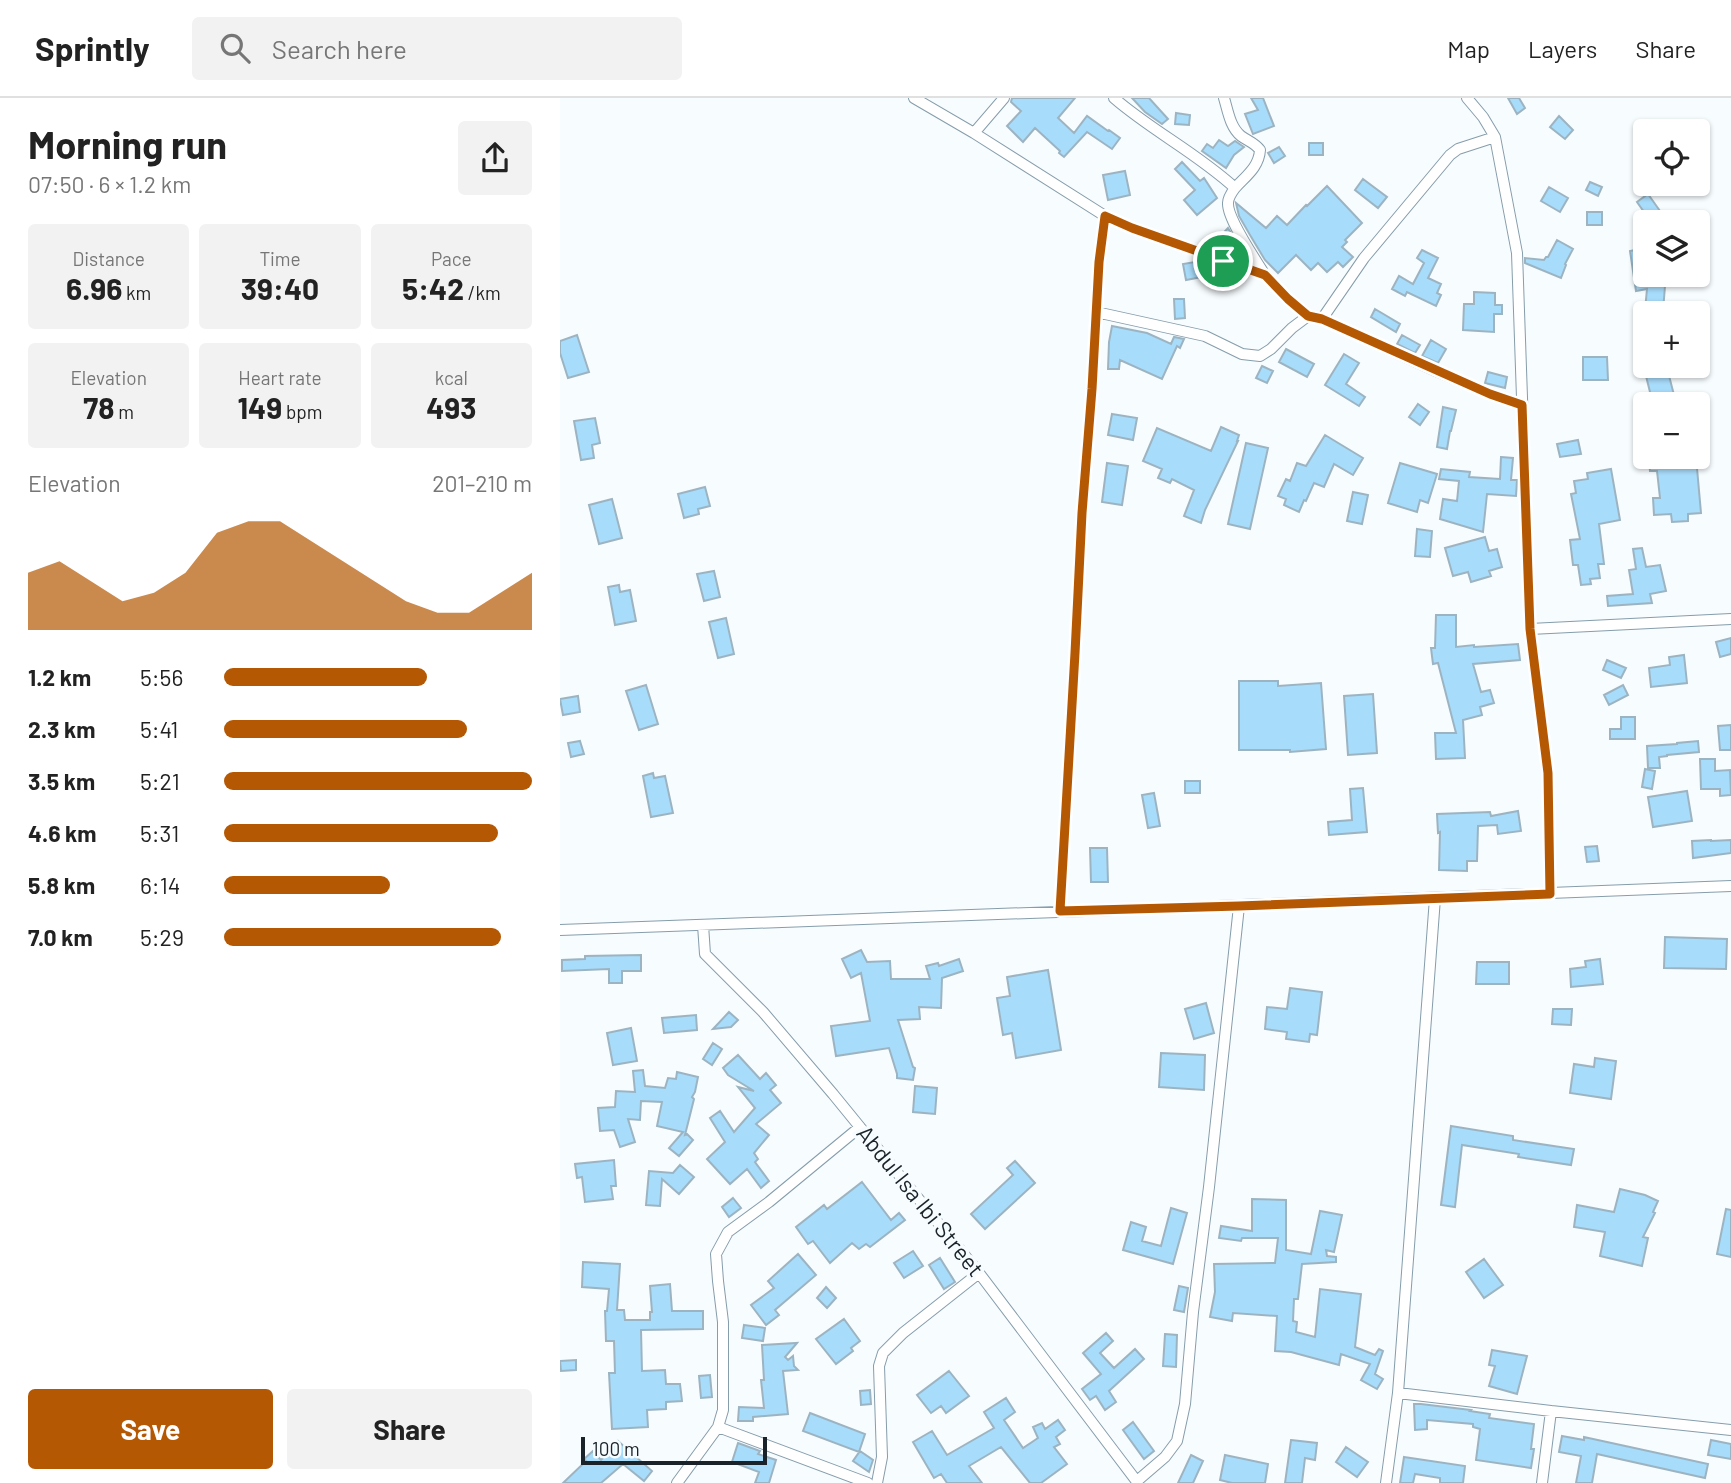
<!DOCTYPE html>
<html lang="en">
<head>
<meta charset="utf-8">
<style>
	body { margin:0; font-family:Barlow,sans-serif; background:#f2f2f2; color:#222; height:100vh; display:flex; flex-direction:column; font-size:26px; white-space:nowrap }
	* { box-sizing:border-box; margin:0 }
	p { font-size:23px; color:#767676 }
	.icon { flex:none; width:38px; height:38px; fill:none; stroke:currentColor; stroke-width:2; stroke-linecap:round; stroke-linejoin:round }
	.map { position:relative; flex:1; overflow:hidden }
	.side { display:flex; flex-direction:column; background:#fff; width:560px }
	.side>* { flex:none }
	.tools { position:absolute; left:1073px; top:21px; display:grid; gap:14px }
	.tools a { display:grid; place-items:center; width:77px; height:77px; border-radius:7px; background:#fff; box-shadow:0 2px 5px #0004; font-size:35px }
	.scale { position:absolute; left:21px; bottom:18px; width:186px; box-sizing:border-box; padding-left:7px; border:4px solid #1a2329; border-top:0; font-size:19px; line-height:24px; white-space:nowrap; color:#1a2329; -webkit-text-stroke:5px #f7fcff; paint-order:stroke }
	.pin { position:absolute; display:grid; place-items:center; width:60px; height:60px; color:#fff; margin:-30px; border:4px solid #fff; border-radius:50%; box-shadow:0 2px 7px #0007 }
	.round { display:grid; place-items:center; flex:none; width:74px; height:74px; border-radius:7px; background:#f2f2f2 }
	.headline { display:flex; align-items:center; justify-content:space-between; height:119px; padding:0 28px }
	h1 { font-size:38px; font-weight:700; line-height:52px }
	.metrics { display:grid; grid-template-columns:repeat(3,1fr); gap:10px; height:119px; padding:7px 28px }
	.metrics div { display:grid; align-content:center; border-radius:7px; background:#f2f2f2; text-align:center }
	.metrics b { font-size:30px; font-weight:700 }
	.metrics small { font-size:19px; font-weight:400 }
	.metrics p { font-size:19px }
	.chart { height:196px; padding:14px 28px }
	.chart p { display:flex; justify-content:space-between }
	.chart svg { width:100%; height:126px; margin-top:7px; fill:#b55803; opacity:.7 }
	.primary-button { display:flex; gap:14px; margin-top:auto; padding:14px 28px }
	.primary-button a { flex:1; height:80px; border-radius:7px; background:#b55803; color:#fff; font-size:28px; font-weight:700; line-height:80px; text-align:center }
	.primary-button a+a { background:#f2f2f2; color:#222 }
	ul { padding:0 28px; list-style:none; font-size:23px }
	li { display:grid; grid-template-columns:112px 84px 1fr; align-items:center; height:52px }
	li i { height:18px; border-radius:9px; background:#b55803 }
	header { display:flex; align-items:center; gap:42px; box-sizing:border-box; height:98px; padding:0 35px; background:#fff; border-bottom:2px solid #e0e0e0 }
	header strong { font-size:33px }
	nav { display:flex; gap:38px; margin-inline-start:auto; font-size:24px }
	.search { width:490px; height:63px; background:#f2f2f2; display:flex; align-items:center; gap:18px; box-sizing:border-box; padding:0 24px; border-radius:7px; color:#767676; font-size:26px }
	main { display:flex; flex:1; min-height:0 }
	.map>svg:first-child { display:block }
	.building { fill:#a8dcfb; stroke:#9cb4c2; stroke-width:2 }
	.lines { fill:none; stroke-linecap:round; stroke-linejoin:round }
	.street-casing { stroke:#869dab; stroke-width:12 }
	.street { stroke:#fff; stroke-width:10 }
	.route-casing { stroke:#fff; stroke-width:14 }
	.route { stroke:#b55803; stroke-width:9 }
	.labels { text-anchor:middle; stroke-width:7; stroke-linejoin:round; paint-order:stroke }
	.street-label { font-size:23px; fill:#1a2329; stroke:#f7fcff }
</style>
</head>
<body>
<header>
<strong>Sprintly</strong>
<div class="search"><svg class="icon" aria-label="search" viewBox="0 0 24 24"><circle cx="10" cy="10" r="6"/><path d="M15 15l6 6"/></svg>Search here</div>
<nav><a>Map</a><a>Layers</a><a>Share</a></nav>
</header>
<main>
<section class="side">
<div class="headline"><div><h1>Morning run</h1><p>07:50 · 6 × 1.2 km</p></div><a class="round"><svg class="icon" aria-label="share" viewBox="0 0 24 24"><path d="M12 15V3M7 8l5-5 5 5M5 13v7h14v-7"/></svg></a></div>
<div class="metrics">
<div><p>Distance</p><b>6.96<small> km</small></b></div>
<div><p>Time</p><b>39:40</b></div>
<div><p>Pace</p><b>5:42<small> /km</small></b></div>
</div>
<div class="metrics">
<div><p>Elevation</p><b>78<small> m</small></b></div>
<div><p>Heart rate</p><b>149<small> bpm</small></b></div>
<div><p>kcal</p><b>493</b></div>
</div>
<div class="chart"><p><span>Elevation</span>201–210 m</p>
<svg viewBox="0 0 160 44" preserveAspectRatio="none"><path d="M0 44V24L10 20L20 27L30 34L40 31L50 24L60 10L70 6L80 6L90 13L100 20L110 27L120 34L130 38L140 38L150 31L160 24V44z"/></svg>
</div>
<ul>
<li><b>1.2 km</b>5:56<i style="width:66%"></i></li>
<li><b>2.3 km</b>5:41<i style="width:79%"></i></li>
<li><b>3.5 km</b>5:21<i style="width:100%"></i></li>
<li><b>4.6 km</b>5:31<i style="width:89%"></i></li>
<li><b>5.8 km</b>6:14<i style="width:54%"></i></li>
<li><b>7.0 km</b>5:29<i style="width:90%"></i></li>
</ul>
<div class="primary-button"><a>Save</a><a>Share</a></div>
</section>
<div class="map">
<svg width="1171" height="1385" viewBox="0 0 1171 1385">
	<rect width="100%" height="100%" fill="#f7fcff"/>
	<path class="building" d="M452,0H515L498,20L514,35L527,18L548,33L549,32L560,40L552,51L527,34L504,59L499,55L500,53L475,30L463,44L447,28L461,13L451,4Z
		M572,0H589L608,21L602,26L585,14Z
		M691,0H703L714,28L693,36L685,16L698,12Z
		M948,0H959L965,10L957,16Z
		M616,15L630,17L629,27L615,26Z
		M999,18L1013,32L1005,41L990,29Z
		M659,42L668,48L675,43L684,49L674,57L666,70L642,53L647,46L653,50Z
		M749,45H763V57H749Z
		M719,49L725,58L714,65L708,55Z
		M622,64L640,83L644,80L657,100L637,117L624,102L635,92L615,71Z
		M565,73L570,97L548,102L543,77Z
		M803,81L827,99L818,110L795,92Z
		M1030,84L1042,89L1038,98L1026,92Z
		M767,88L802,125L785,142L787,144L782,149L793,159L783,169L778,164L767,174L758,165L751,172L736,157L718,175L705,162L690,137L679,118L676,105L706,130L717,118L727,127L746,107L747,108Z
		M989,89L1008,100L1000,114L981,103Z
		M1088,96L1100,113L1089,121L1077,104Z
		M1027,114H1042V127H1027Z
		M668,130L680,151L675,158L657,142Z
		M997,142L1013,151L1005,166L1006,167L1001,180L965,165V160L984,162L986,159H988Z
		M1085,150V177H1143L1144,183L1105,188L1103,213L1085,212L1087,191L1076,193L1070,153Z
		M862,152L878,160L868,180L881,186L877,195L881,197L876,208L847,194L845,198L832,191L839,178L853,186L864,165L857,160Z
		M641,163L644,164L647,178L626,182L623,166Z
		M914,194L935,195V207H942V216H934V234L903,232L904,206H914Z
		M614,201H624L625,220L615,221Z
		M815,211L840,226L836,234L811,219Z
		M552,228L587,235L611,246L614,239L624,241L620,250L617,248L602,281L560,262L559,271H548L549,244Z
		M17,237L29,274L8,280L0,255V243Z
		M842,237L860,247L855,255L837,246Z
		M871,242L886,251L878,265L862,258Z
		M726,251L754,266L747,279L719,264Z
		M784,256L799,265L786,286L805,299L799,308L765,287Z
		M1023,259H1047L1048,282H1023Z
		M702,268L713,273L707,285L696,280Z
		M1084,270H1107L1114,297L1092,302Z
		M928,274L947,279L945,290L925,285Z
		M858,306L869,314L860,327L849,319Z
		M883,309L896,312L891,333H890L887,351L877,349Z
		M552,316L577,320L573,342L548,337Z
		M35,320L40,345L32,347L34,360L21,362L14,323Z
		M661,329L679,337L677,343H678L645,412L641,425L624,418L634,392L612,381L610,385L598,380L602,371L583,363L597,330L651,353Z
		M765,337L803,360L793,377L774,366L764,389L754,385L746,403L744,402L739,414L724,407L726,401L718,398L726,381L730,383L737,365L746,368Z
		M1018,342L1021,356L1000,359L997,346Z
		M686,345L708,350L690,431L668,426Z
		M941,359L953,360L951,382H957L956,398L927,396L923,434L880,421L883,401L897,403L899,383L879,381L881,371L910,374L909,379L940,381Z
		M1136,359L1141,415L1128,416V423L1112,424L1111,416L1094,417L1093,400H1100L1097,373H1090L1089,363Z
		M547,365L568,368L562,407L542,404Z
		M840,365L877,376L868,405L860,402L857,414L828,405Z
		M1051,371L1060,422L1039,426L1044,466H1038L1040,480L1030,481L1031,486L1021,487L1018,467H1013L1010,442L1020,441L1011,396L1016,395L1014,383L1028,381L1027,375Z
		M145,389L150,408L138,411L139,416L124,420L118,396Z
		M793,394L808,397L802,426L787,423Z
		M52,401L62,440L39,446L29,407Z
		M857,431L872,433L870,459L855,458Z
		M925,439L929,453L937,451L942,469L929,473L931,478L911,484L908,474L893,478L885,450Z
		M1082,450L1086,469L1100,467L1106,493L1090,496L1092,505L1048,508L1047,498L1073,496L1069,472L1076,471L1073,451Z
		M154,473L160,499L144,503L137,476Z
		M59,487L60,494L70,492L76,523L55,527L48,489Z
		M876,517H896V549L914,547V549L958,546L960,562L913,566L921,594L930,592L934,605L920,609L922,617L903,622L905,660L876,661L875,635H896L878,565L873,566L871,550H875Z
		M166,520L174,556L158,560L149,524Z
		M1171,540V556L1160,559L1156,544Z
		M1124,557L1127,585L1091,589L1089,570L1110,567L1109,559Z
		M1047,562L1066,570L1061,580L1043,572Z
		M679,583H718V588L761,585L766,651L730,654V652H679Z
		M86,587L98,626L79,632L66,593Z
		M1063,587L1068,597L1049,607L1044,597Z
		M813,596L817,655L788,657L784,598Z
		M18,598L20,614L3,617L0,601Z
		M1061,619H1075V641H1050V631H1061Z
		M1171,627V652H1160L1158,628Z
		M20,643L24,656L11,659L8,645Z
		M1138,643L1139,654L1107,657V658L1099,659L1100,670H1088L1087,648L1117,646V645Z
		M1140,661H1155V673L1170,672L1171,697L1160,698V691H1141Z
		M1085,671L1095,673L1092,691L1082,689Z
		M93,675L94,680L105,678L113,715L91,719L83,678Z
		M625,683H640V695H625Z
		M803,690L807,734L769,737L768,724L792,722L790,691Z
		M1127,693L1132,723L1093,729L1088,699Z
		M594,695L600,728L588,730L582,697Z
		M958,713L961,733L938,736L937,727L918,728L917,763H907V773L879,772L880,734L878,735L877,716L930,714L931,718Z
		M1151,742V743L1171,742V755L1133,760L1132,743Z
		M1037,748L1039,763L1027,764L1025,749Z
		M530,750H547L548,784H531Z
		M1105,839L1167,841L1166,871L1104,870Z
		M301,852L307,864L330,863L331,881H370L366,868L378,865L379,868L399,861L403,873L382,880L381,910L359,909L360,921L338,922L353,969L355,970L353,982L337,980V976L329,950L276,958L271,928L310,923L301,875L291,880L282,861Z
		M81,857V873H62V885H49V871L2,873V862L25,861V858Z
		M1040,861L1043,886L1011,889L1010,871L1026,869L1025,863Z
		M917,864H949V886H916Z
		M488,872L501,952L456,960L452,935L443,937L437,900L450,898L447,879Z
		M730,890L762,894L757,937L750,936L749,944L726,941L727,934L705,931L707,909L727,911Z
		M646,905L654,935L634,941L625,911Z
		M993,911H1012L1011,927L992,926Z
		M169,914L178,922L171,929L153,931Z
		M136,917L137,932L104,935L102,920Z
		M71,930L77,963L53,967L47,935Z
		M153,945L162,951L152,967L143,961Z
		M601,955L645,957L644,992L599,989Z
		M178,957L200,981L206,975L216,987L210,992L221,1005L196,1026L209,1037L194,1055L198,1061L195,1064L209,1083L201,1090L187,1071L170,1086L147,1061L165,1044L150,1020L160,1013L174,1034L195,1010L178,989L194,993L168,977L163,970Z
		M1035,960L1056,963L1051,1001L1010,995L1014,966L1034,969Z
		M83,972L85,988L105,990L108,980L116,981L117,974L138,979L135,994L132,999L134,1001L125,1037L127,1036L133,1042L119,1058L109,1050L123,1034L97,1028L102,1004L81,1003L80,1022L68,1021L75,1044L60,1049L54,1032L40,1033L38,1010L55,1009L56,993L75,994L73,973Z
		M355,988L377,990L375,1016L353,1014Z
		M891,1028L953,1038V1042L1014,1051L1011,1067L958,1059L959,1056L902,1047L895,1109L881,1107Z
		M54,1062L56,1088H51L53,1101L25,1104L22,1079L17,1080L15,1066Z
		M455,1063L475,1085L425,1131L411,1116L453,1077L447,1070Z
		M120,1067L134,1079L119,1096L102,1081L100,1108L86,1107L89,1073L113,1075Z
		M302,1084L331,1122L339,1115L345,1122L310,1149L306,1146L299,1151L292,1145L270,1165L253,1143L248,1146L236,1129L264,1107L267,1111Z
		M1060,1091L1085,1097L1098,1103L1093,1114L1095,1115L1083,1139L1088,1140L1082,1168L1040,1158L1045,1134L1014,1129L1017,1107L1054,1114Z
		M173,1100L181,1110L169,1119L162,1109Z
		M692,1101L726,1102V1152L751,1156L760,1113L782,1117L774,1154L766,1152L767,1158L776,1159V1164L742,1166L738,1201H734L733,1223L737,1224L736,1234L755,1239L760,1191L801,1196L795,1249L815,1257L819,1251L823,1253L815,1276L823,1281L817,1291L801,1282L810,1266L781,1256L779,1267L731,1254L715,1253L717,1218L673,1215L672,1223L650,1219L655,1194L654,1166L715,1165L718,1140H682L681,1143L659,1140L661,1128L692,1133Z
		M611,1110L627,1115L613,1166L563,1152L571,1124L586,1129L582,1143L601,1148Z
		M1166,1111L1171,1112V1159L1157,1156Z
		M353,1153L363,1168L344,1180L334,1165Z
		M238,1156L256,1177L215,1212L219,1217L206,1227L191,1207L214,1190L208,1183Z
		M380,1160L395,1184L384,1191L369,1167Z
		M924,1161L943,1187L924,1200L906,1174Z
		M23,1164L60,1166L57,1212H64L65,1222H90V1214H92L90,1188L110,1186L112,1213H143V1231L81,1232L82,1273L105,1272L106,1286H120L122,1303L106,1304V1311L87,1312L88,1329L52,1331L49,1275H55L54,1243H46L45,1213H47L49,1191L22,1189Z
		M619,1188L628,1190L624,1214L614,1212Z
		M266,1189L276,1200L267,1210L257,1200Z
		M284,1221L300,1243L291,1250L293,1253L276,1266L256,1241Z
		M184,1227L205,1230L203,1243L182,1240Z
		M546,1235L553,1243L540,1255L554,1270L575,1251L584,1261L549,1293L556,1304L545,1312L536,1298L530,1302L522,1291L541,1276L523,1255Z
		M605,1236L617,1237L616,1269L603,1268Z
		M237,1245L225,1259L228,1262L233,1258L234,1268L238,1272L223,1273L228,1316L193,1319V1323H178L179,1309L204,1310L201,1282H204L202,1247Z
		M932,1252L967,1258L957,1296L929,1288L935,1268L929,1267Z
		M16,1262V1272L1,1273L0,1263Z
		M389,1273L409,1298L386,1315L381,1308L371,1315L357,1297Z
		M150,1277L152,1299L141,1300L139,1278Z
		M310,1292L311,1306L301,1307L300,1293Z
		M446,1300L455,1314L444,1322L463,1350L478,1340L473,1329L482,1325L485,1331L498,1322L505,1332L496,1339L500,1346L494,1349L507,1366L481,1385H470L441,1349L409,1368L422,1385H387L381,1376L374,1380L353,1344L372,1333L387,1357L434,1330L424,1314Z
		M854,1306H861L911,1312L910,1313L930,1316L929,1320L974,1326L971,1351H974L971,1370L916,1362L920,1331L913,1329V1326L867,1322V1331L855,1332Z
		M250,1315L305,1336L299,1354L243,1333Z
		M573,1324L594,1353L584,1361L563,1332Z
		M1002,1338L1024,1342V1339L1148,1366L1145,1380L1037,1356L1032,1385H1016L1021,1358L999,1354Z
		M731,1342L757,1345L755,1362L745,1360L742,1385H725Z
		M1151,1342L1171,1346V1361L1148,1357Z
		M58,1343L92,1373L84,1383L63,1366L41,1385H3L26,1363L24,1361L33,1353L41,1362Z
		M178,1345L200,1353L198,1356L216,1362L209,1385H195L199,1374L172,1364Z
		M786,1349L808,1364L797,1379L776,1364Z
		M300,1353L313,1362L309,1374L293,1363Z
		M631,1357L643,1363L633,1385H618Z
		M665,1357L708,1366L705,1385H672L660,1382Z
		M844,1359L905,1368L903,1385H880V1380L855,1376L853,1385H840Z"/>
	<g class="lines">
		<g class="street-casing">
			<path id="street" d="M354,0L414,35L545,118L572,130L705,177L728,201L748,218L762,221L876,273L930,296L962,307
				M554,0C592,33 637,55 675,90C672,94 668,100 668,105C667,121 696,162 705,177
				M664,0C668,13 670,29 681,38C688,43 695,45 700,52C699,69 686,78 675,90
				M907,0L923,19L935,39L957,155L970,531L988,675L990,796
				M414,35L444,0
				M536,214L645,238L682,256L700,258L711,251L732,230L748,218
				M762,221L804,160L890,57L898,51L935,39
				M970,531L1171,521
				M500,813L515,555L522,415L532,291L539,164L545,118
				M143,827L145,856L203,914L273,996L419,1175L578,1385
				M0,832C390,818 781,804 1171,788
				M838,1295L991,1313L1171,1332
				M158,1329L308,1385
				M577,1383L605,1359L617,1343L625,1306L633,1214L649,1089L679,808
				M117,1385L158,1329L163,1312V1224L158,1183L156,1156L168,1134L209,1104L300,1029
				M317,1385L322,1359L319,1268L323,1255L343,1235L419,1175
				M826,1385L838,1295L875,800
				M982,1385L991,1313"/>
		</g>
		<use href="#street" class="street"/>
	</g>
	<g class="lines">
		<g class="route-casing">
			<path id="route" d="M545,118L572,130L705,177L728,201L748,218L762,221L930,296L962,307L970,531L988,675L990,796L679,808L500,813L515,555L522,415L532,291L539,164Z"/>
		</g>
		<use href="#route" class="route"/>
	</g>
	<g class="labels">
		<g class="street-label">
			<text transform="translate(360 1103) rotate(51)" y="8">Abdul Isa Ibi Street</text>
		</g>
	</g>
</svg>
<div class="tools">
<a><svg class="icon" aria-label="locate" viewBox="0 0 24 24"><circle cx="12" cy="12" r="6"/><path d="M12 2v4M12 18v4M2 12h4M18 12h4"/></svg></a>
<a><svg class="icon" aria-label="layers" viewBox="0 0 24 24"><path d="M12 4l9 5-9 5-9-5zM3 14l9 5 9-5"/></svg></a>
<a>+</a>
<a>−</a>
</div>
<div class="scale">100 m</div>
<div class="pin" style="left:663px;top:163px;background:#1e9e55"><svg class="icon" aria-label="arrive" viewBox="0 0 24 24"><path d="M6 21V4h12l-3 4 3 4H6"/></svg></div>
</div>
</main>
</body>
</html>
